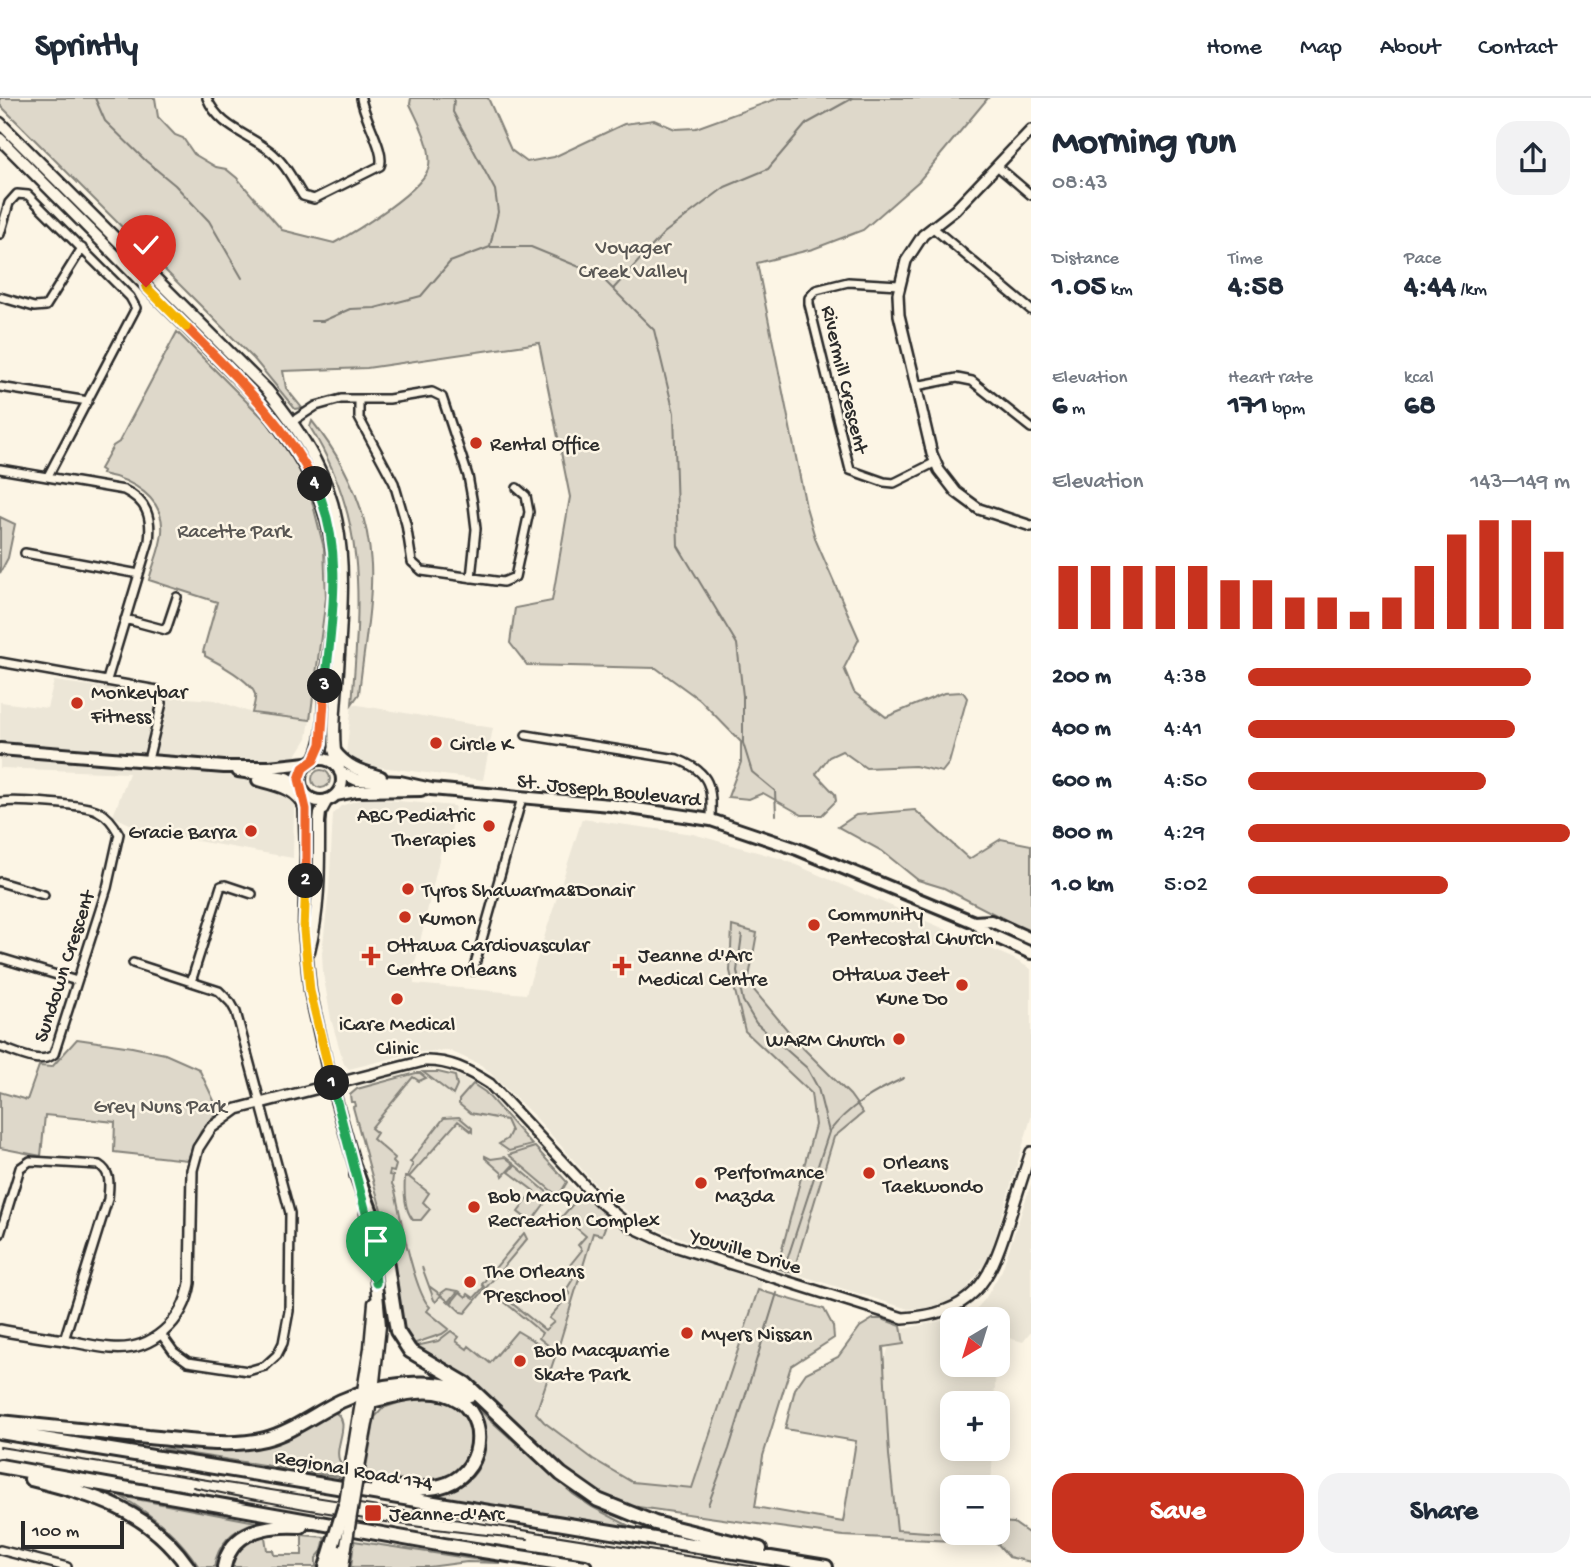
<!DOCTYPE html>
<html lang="en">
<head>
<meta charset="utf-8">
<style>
	body { margin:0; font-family:"Gochi Hand",sans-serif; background:#f2f2f3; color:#1f2937; height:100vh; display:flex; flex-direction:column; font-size:26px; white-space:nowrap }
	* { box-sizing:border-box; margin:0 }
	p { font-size:23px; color:#747a83 }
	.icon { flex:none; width:38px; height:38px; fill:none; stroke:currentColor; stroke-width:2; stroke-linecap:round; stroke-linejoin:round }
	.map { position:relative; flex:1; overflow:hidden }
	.details { display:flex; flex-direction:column; background:#fff; width:560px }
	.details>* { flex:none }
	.needle { width:46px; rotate:218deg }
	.fabs { position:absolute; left:940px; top:1209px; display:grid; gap:14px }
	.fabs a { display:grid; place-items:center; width:70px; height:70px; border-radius:14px; background:#fff; box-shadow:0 4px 18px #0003; font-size:35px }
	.scale { position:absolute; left:21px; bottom:18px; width:103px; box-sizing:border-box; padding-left:7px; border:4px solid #2b2b2b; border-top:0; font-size:19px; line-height:24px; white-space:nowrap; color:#2b2b2b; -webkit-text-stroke:5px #fcf5e5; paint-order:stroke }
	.pin { position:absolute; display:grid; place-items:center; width:60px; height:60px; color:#fff; margin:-72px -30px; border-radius:50% 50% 50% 0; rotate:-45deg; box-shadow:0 0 7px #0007 }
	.pin .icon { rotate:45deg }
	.km { position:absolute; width:35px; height:35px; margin:-18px; border-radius:50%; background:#222; color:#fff; font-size:19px; line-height:35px; text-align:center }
	.round { display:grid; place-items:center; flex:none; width:74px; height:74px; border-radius:21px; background:#f2f2f3 }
	.overview { display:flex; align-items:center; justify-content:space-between; height:119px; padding:0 21px }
	h1 { font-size:38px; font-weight:800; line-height:52px }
	.figures { display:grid; grid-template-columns:repeat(3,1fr); gap:10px; height:119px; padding:7px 21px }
	.figures div { display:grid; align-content:center }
	.figures b { font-size:30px; font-weight:800 }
	.figures small { font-size:19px; font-weight:400 }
	.figures p { font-size:19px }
	.chart { height:196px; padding:14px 21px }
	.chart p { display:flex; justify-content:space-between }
	.chart svg { width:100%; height:126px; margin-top:7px; stroke:#c8321e; stroke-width:6 }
	.primary-button { display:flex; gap:14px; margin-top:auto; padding:14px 21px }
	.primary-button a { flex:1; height:80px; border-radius:21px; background:#c8321e; color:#fff; font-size:28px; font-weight:800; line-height:80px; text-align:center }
	.primary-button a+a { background:#f2f2f3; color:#1f2937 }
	ul { padding:0 21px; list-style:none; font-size:23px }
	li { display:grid; grid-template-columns:112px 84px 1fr; align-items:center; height:52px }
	li i { height:18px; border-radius:9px; background:#c8321e }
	header { display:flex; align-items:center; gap:42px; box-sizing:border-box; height:98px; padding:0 35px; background:#fff; border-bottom:2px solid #e0e1e3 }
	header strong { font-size:33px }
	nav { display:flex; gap:38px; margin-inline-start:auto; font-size:24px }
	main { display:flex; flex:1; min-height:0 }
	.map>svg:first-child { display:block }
	.built { fill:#ece6d7 }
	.green { fill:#ded8ca; stroke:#84827a; stroke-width:2 }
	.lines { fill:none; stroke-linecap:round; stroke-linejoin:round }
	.stream { stroke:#7d7b74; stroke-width:2 }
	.minor-casing { stroke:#2b2b2b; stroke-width:12 }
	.tertiary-casing { stroke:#2b2b2b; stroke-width:14 }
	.secondary-casing { stroke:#2b2b2b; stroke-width:15 }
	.primary-casing { stroke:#2b2b2b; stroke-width:16 }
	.motorway-casing { stroke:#2b2b2b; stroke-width:18 }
	.minor { stroke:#fcf5e5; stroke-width:7 }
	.tertiary { stroke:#fcf5e5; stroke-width:9 }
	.secondary { stroke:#fcf5e5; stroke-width:10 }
	.primary { stroke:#fcf5e5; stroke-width:10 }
	.motorway { stroke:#fcf5e5; stroke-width:12 }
	.tram { stroke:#2b2b2b; stroke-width:2 }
	.secondary-bridge-casing { stroke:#2b2b2b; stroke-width:15; stroke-linecap:butt }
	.motorway-bridge-casing { stroke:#2b2b2b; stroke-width:18; stroke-linecap:butt }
	.secondary-bridge { stroke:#fcf5e5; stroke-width:10 }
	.motorway-bridge { stroke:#fcf5e5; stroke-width:12 }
	.split-1-casing { stroke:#fff; stroke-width:14 }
	.split-2-casing { stroke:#fff; stroke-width:14 }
	.split-3-casing { stroke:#fff; stroke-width:14 }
	.split-4-casing { stroke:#fff; stroke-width:14 }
	.split-5-casing { stroke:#fff; stroke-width:14 }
	.split-6-casing { stroke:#fff; stroke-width:14 }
	.split-1 { stroke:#22a559; stroke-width:9 }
	.split-2 { stroke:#f5b400; stroke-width:9 }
	.split-3 { stroke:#f0652b; stroke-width:9 }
	.split-4 { stroke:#22a559; stroke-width:9 }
	.split-5 { stroke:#f0652b; stroke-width:9 }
	.split-6 { stroke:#f5b400; stroke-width:9 }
	.poi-dot { fill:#c8321e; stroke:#fcf5e5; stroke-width:2.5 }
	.labels { text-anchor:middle; stroke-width:5; stroke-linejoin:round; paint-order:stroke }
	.park-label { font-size:21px; fill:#585653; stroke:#fcf5e5 }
	.street-label { font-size:21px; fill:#2b2b2b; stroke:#fcf5e5 }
	.poi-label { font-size:21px; fill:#2b2b2b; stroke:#fcf5e5; text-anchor:start }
</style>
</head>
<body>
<header>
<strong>Sprintly</strong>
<nav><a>Home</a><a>Map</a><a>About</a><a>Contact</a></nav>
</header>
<main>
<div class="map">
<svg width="1031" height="1469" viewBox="0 0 1031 1469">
	<rect width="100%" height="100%" fill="#fcf5e5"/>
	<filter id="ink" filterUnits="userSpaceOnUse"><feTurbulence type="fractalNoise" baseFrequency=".0143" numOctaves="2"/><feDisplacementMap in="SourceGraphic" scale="14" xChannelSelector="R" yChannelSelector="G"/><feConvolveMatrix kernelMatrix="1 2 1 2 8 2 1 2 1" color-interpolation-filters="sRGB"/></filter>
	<g filter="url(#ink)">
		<path class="built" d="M54,583L173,599L215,602L252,615L310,622L307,640L295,659L293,760L146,734L113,718L129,675L0,670V604L47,610Z
			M352,606L493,630L483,682L363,667L351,663L346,655Z
			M364,700L455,708L450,741L441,753L413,874L414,886L526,896L582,721L693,736L782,761L1012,860L1031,871V1020L989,1160L962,1197L932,1210L908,1211L793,1175L834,1039L850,997L799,946L748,884L757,835L732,829L730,873L786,973L811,995L815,1027L777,1170L691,1144L643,1125L604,1096L536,1020L483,968L450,953L417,954L349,971L344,966L331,921L323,875L322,855L329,793L333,716L341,708Z
			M424,973L443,974L462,979L484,993L578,1095L600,1116L667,1153L763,1182L695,1397L627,1386L595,1368L478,1275L412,1229L353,993L368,987Z
			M1031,1086V1234L1023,1244L998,1237V1222H952V1267H996L994,1305L952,1306V1351H993L991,1389L952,1390V1435H991L990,1445L894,1436L878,1282L894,1233L972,1216L985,1201L1002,1172Z"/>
		<path class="green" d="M0,0H155L158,19L175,37L183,40L194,56L216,69L226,71L237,80L282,132L334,145C355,134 426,90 429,68C432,47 418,24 410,6L411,0H488L511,52L527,64L554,59L624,26L654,22L675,31L696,30L779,0H988L919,83L863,132L813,151L757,165L806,409L816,443L859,541L844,570L854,594L886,619L944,595L963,594L967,600L949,665L942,674L915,668L866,670L842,653L829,659L816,676L835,696L836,703L822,717H802L763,695L749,701L728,699L741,664V644L700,602L656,570L527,567L510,545L515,510L552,503L570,399L539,245L367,270L283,273L286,290L302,310L295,311L254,261L0,7Z
			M177,234L269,326L300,372L311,399L324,450L326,500L310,622L252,615C253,610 256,602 255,597C253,584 217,564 205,558V555L203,554L217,504L149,482C153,466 161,450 162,434C165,400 131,381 102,376L103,373L100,371L113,348L119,344Z
			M312,323C345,364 368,413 371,466C373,505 363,556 359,596L352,606C360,502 368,422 310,329Z
			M0,419L15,426L8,460L0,475Z
			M312 681a9 9 0 1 1 18 0a9 9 0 1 1-18 0Z
			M915,712L969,761L1001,741L1031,747V835L944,790L918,782L882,753L838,729L856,717Z
			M732,828L757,835L748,885L799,946L850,997L863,1015L834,1039L793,1175L777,1170L815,1027L811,995L745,933L730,873Z
			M77,941L132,949L165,956L199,971L219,1013L201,1033L187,1062L114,1054L115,1024L45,1017L41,1058L0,1050V994L27,1002L39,968L52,969Z
			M423,974H438L455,978L457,988L453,997Z
			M416,975H420L426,980L419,983L413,979L371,1030L377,1035L373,1041L395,1060L393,1064L396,1067L394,1074L390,1073L389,1077L393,1078L392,1086C396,1092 396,1099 398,1107C402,1128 416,1197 430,1209L427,1213L449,1231L442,1236L413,1246L404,1233L389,1141L353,1009L355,1008L354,1004H351L350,997L357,991Z
			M473,986L485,994L532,1047L509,1053L499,1046L507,1041L511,1033L506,1022L470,1015L459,1006V1002Z
			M459,1019L472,1030V1034L458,1023L409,1079L429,1095L423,1104L430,1111L421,1122H413C404,1111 404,1094 405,1079H407L413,1066L410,1064L444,1020Z
			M535,1049L567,1084L561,1094L554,1095L509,1057Z
			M485,1058L491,1061L505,1059L514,1066L503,1078L502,1075L485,1060Z
			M515,1067L548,1095V1101L531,1124L518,1114L534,1093L509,1074Z
			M580,1098L585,1102L587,1100L607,1118V1124L602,1137L593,1135L559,1247L536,1315L544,1324L593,1361L632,1384L692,1390L758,1192L824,1211L833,1228L834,1240L791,1268L763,1358L755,1409L843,1424L856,1343L785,1331L795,1291L806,1275L838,1259L860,1229L873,1221H882L901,1228L904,1246L883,1249L889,1357L897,1432L987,1438L988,1435H998V1424L1014,1425L1031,1437V1464L1009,1459L997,1445L843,1438L624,1407L580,1385L480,1290L417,1251L416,1248L438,1243L451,1233L459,1239L456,1243L467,1251L469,1248L490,1265L517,1233L549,1252V1248L539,1240L542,1235L496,1197L498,1194L545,1232L554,1224L549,1220L570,1196L566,1192L573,1181L566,1172L582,1152L578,1147L586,1138L566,1121L562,1125L559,1122Z
			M524,1135L527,1141L465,1215L461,1214L451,1205L460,1194L466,1199L468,1196L474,1200L484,1189L482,1186Z
			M422,1169L429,1188L440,1196L447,1191L458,1193L449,1204L441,1197L436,1204L434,1202Z
			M413,1300L448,1302L457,1307L470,1323L473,1349L464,1369L446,1383L390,1386L364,1381L375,1319L383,1310Z
			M479,1312L573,1396L592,1409L635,1431L432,1398C483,1387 491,1359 479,1312Z
			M334,1314C355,1324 329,1352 342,1367L340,1379L160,1351L235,1350Z
			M120,1398L256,1424C233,1431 218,1445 214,1469H199C178,1437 153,1417 120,1398Z
			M302,1437L325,1439L322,1453L316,1460V1469H229C236,1454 246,1437 265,1439L267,1452H273L274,1457H302Z
			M354,1443L500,1465L467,1464L429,1469H351Z"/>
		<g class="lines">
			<path class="stream" d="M95,0L105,23L146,63L175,87L209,123L242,180
				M454,0L453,14L495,92L498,114L490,148
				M614,190L664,135L725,89L768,71L806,26L853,0
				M311,223H323L350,211L375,210L421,198L450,164L490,149H531L599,177L654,232L674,315L678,448L737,546L743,598V645L752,674L775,693L776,717
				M742,837L737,873L743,903L756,925L807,970L818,990L829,1034L785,1168
				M829,1034C849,1008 874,994 904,980
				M708,1407L729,1351L777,1195"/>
			<g class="minor-casing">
				<path id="minor" d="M207,0C219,29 247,35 270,53C285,65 293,82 303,98L314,101L380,68C386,54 364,20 361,0
					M997,68L1031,97
					M932,129L1031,212
					M0,136L9,105L17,96L28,97L130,199L136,210L48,378
					M899,187L848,184L816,192L809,200V206L850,372L884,384L894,385L936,364
					M0,199L34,209L46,208L82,150
					M916,288L957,280L972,283L1031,330
					M0,289L88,303
					M359,301V320L394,385L406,426L412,464L422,473L503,484L515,479L529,414L526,398L517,390
					M293,323L316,308L341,301H389L432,294L442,299L468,378L473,406L476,431L471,480
					M0,371L124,392C147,403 152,419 149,443L107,582
					M25,455L139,476
					M125,521L166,532L177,499
					M0,564L157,592L162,605L148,662
					M526,637L677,661C711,674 712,689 711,722
					M0,704C16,702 85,706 98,713C108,718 114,726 119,736L107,790L54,956C40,968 16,954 0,949
					M0,784L44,797
					M0,860L77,883
					M133,865L219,893L231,905L236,914L290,1115L289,1213L283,1245L277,1257L265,1268L248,1273L188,1264L174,1254L161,1236
					M473,873L522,700
					M191,884L221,788L225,787L252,796
					M0,1136L20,1070L30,1063L99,1067C112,1075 109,1087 108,1101L64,1242
					M0,1452L67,1469"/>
			</g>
			<g class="tertiary-casing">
				<path id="tertiary" d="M1031,32L955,112L923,137L906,163L898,196L899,217L916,288L932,356L939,372L956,394L979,411L1031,428
					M0,1232C21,1236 43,1239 64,1242C80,1245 96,1249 111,1250C152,1254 184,1223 190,1185L192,1072L198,1050L211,1030L237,1011L424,963C449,962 468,972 490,986L600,1104L630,1128L671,1147L903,1220C972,1216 989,1186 1008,1125C1016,1101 1023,1077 1031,1054"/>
			</g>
			<g class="secondary-casing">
				<path id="secondary" d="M0,25L267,292C350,393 346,448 338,572C336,604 331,636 337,668
					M0,41L252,295C307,360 338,414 335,503C334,529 328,556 325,583C323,609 327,638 314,662
					M304,695L306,756L304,832L310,893L329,977L359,1083
					M309,853C320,811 319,767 319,724L320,715L327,702
					M350,1372L370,1250L374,1205
					M358,1374L373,1293L380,1228L373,1151L366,1115
					M335,1469L338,1447
					M343,1469L346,1448"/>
			</g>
			<g class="primary-casing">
				<path id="primary" d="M0,651L224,669H269L307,665
					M334,652C346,669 361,673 381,679
					M300 682a21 21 0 1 1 42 0a21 21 0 1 1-42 0Z
					M238,673L287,680L300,687
					M340,674L357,682L400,684L431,691L610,707L711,722L797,751L974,824L987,835L1031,855
					M258,682C277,687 297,690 306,711
					M336,697L356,693L421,692
					M974,824L991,823L1031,841"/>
			</g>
			<g class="motorway-casing">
				<path id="motorway" d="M357,1077L384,1149L397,1233L410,1253L466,1286L561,1376L598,1402L655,1425L760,1451
					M371,1303C394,1298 422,1289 445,1296C490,1309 488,1370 447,1386C425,1394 400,1389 377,1388
					M0,1324C49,1329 99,1334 148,1339C186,1342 228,1350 265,1341C292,1334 316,1315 341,1303C375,1287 437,1276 470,1297
					M0,1334L826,1469
					M0,1368L444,1447L585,1469
					M31,1381C94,1397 149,1412 188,1469
					M224,1469C231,1432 269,1426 301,1428
					M326,1469L333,1446"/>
			</g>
			<use href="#minor" class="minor"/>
			<use href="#tertiary" class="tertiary"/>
			<use href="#secondary" class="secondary"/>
			<use href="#primary" class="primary"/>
			<use href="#motorway" class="motorway"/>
			<path class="tram" d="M0,1349L756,1469
				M193,1389C303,1413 416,1431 528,1441"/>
			<g class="secondary-bridge-casing">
				<path id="secondary-bridge" d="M344,1412L350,1372
					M346,1448L358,1374"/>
			</g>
			<g class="motorway-bridge-casing">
				<path id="motorway-bridge" d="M333,1446L345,1407"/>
			</g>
			<use href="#secondary-bridge" class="secondary-bridge"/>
			<use href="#motorway-bridge" class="motorway-bridge"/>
		</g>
	</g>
	<g class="lines" filter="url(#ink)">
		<g class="split-1-casing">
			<path id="split-1" d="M332,985L370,1130L376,1185"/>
		</g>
		<g class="split-2-casing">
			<path id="split-2" d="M306,783L304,832L310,893L332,985"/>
		</g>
		<g class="split-3-casing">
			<path id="split-3" d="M306,783V711L299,681L303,670L314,662L321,646L325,588"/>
		</g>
		<g class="split-4-casing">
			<path id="split-4" d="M315,386C345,450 332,521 325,588"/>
		</g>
		<g class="split-5-casing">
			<path id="split-5" d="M186,229C234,277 284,323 315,386"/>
		</g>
		<g class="split-6-casing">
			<path id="split-6" d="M146,189L186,229"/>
		</g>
		<use href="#split-1" class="split-1"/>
		<use href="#split-2" class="split-2"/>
		<use href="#split-3" class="split-3"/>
		<use href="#split-4" class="split-4"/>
		<use href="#split-5" class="split-5"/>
		<use href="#split-6" class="split-6"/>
	</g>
	<g class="poi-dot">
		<circle cx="476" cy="345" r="7"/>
		<circle cx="77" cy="605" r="7"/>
		<circle cx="436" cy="645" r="7"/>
		<circle cx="489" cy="728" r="7"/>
		<circle cx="251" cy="733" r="7"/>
		<circle cx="408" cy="791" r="7"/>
		<circle cx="405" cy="819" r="7"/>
		<circle cx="814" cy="827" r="7"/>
		<path d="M367.5 847.5h7v7h7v7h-7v7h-7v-7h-7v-7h7z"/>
		<path d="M618.5 857.5h7v7h7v7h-7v7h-7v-7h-7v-7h7z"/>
		<circle cx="962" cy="887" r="7"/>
		<circle cx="397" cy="901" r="7"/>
		<circle cx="899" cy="941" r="7"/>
		<circle cx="869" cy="1075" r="7"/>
		<circle cx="701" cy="1085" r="7"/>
		<circle cx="474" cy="1109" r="7"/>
		<circle cx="470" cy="1184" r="7"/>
		<circle cx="687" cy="1235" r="7"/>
		<circle cx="520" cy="1263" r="7"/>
		<rect x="364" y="1406" width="18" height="18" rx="3.5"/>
	</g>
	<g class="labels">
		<g class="park-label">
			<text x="633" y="155">Voyager<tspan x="633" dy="24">Creek Valley</tspan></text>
			<text x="234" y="439">Racette Park</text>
			<text x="160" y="1014">Grey Nuns Park</text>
		</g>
		<g class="street-label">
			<text transform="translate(846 281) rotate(77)" y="7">Rivermill Crescent</text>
			<text transform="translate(609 691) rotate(6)" y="7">St. Joseph Boulevard</text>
			<text transform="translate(63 868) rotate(-72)" y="7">Sundown Crescent</text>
			<text transform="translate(746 1152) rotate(17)" y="7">Youville Drive</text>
			<text transform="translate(354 1371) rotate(10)" y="7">Regional Road 174</text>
		</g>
		<g class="poi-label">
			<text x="490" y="352">Rental Office</text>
			<text x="91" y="600">Monkeybar<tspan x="91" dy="24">Fitness</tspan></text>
			<text x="450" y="652">Circle K</text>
			<text x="475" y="723" text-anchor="end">ABC Pediatric<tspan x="475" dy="24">Therapies</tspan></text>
			<text x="237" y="740" text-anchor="end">Gracie Barra</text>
			<text x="422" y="798">Tyros Shawarma&amp;Donair</text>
			<text x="828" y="822">Community<tspan x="828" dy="24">Pentecostal Church</tspan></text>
			<text x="419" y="826">Kumon</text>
			<text x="387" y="853">Ottawa Cardiovascular<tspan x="387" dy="24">Centre Orleans</tspan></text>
			<text x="638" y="863">Jeanne d'Arc<tspan x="638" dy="24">Medical Centre</tspan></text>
			<text x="948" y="882" text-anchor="end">Ottawa Jeet<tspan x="948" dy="24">Kune Do</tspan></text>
			<text x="397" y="932" text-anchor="middle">iCare Medical<tspan x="397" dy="24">Clinic</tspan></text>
			<text x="885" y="948" text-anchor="end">WARM Church</text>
			<text x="883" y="1070">Orleans<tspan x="883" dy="24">Taekwondo</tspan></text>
			<text x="715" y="1080">Performance<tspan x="715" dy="24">Mazda</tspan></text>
			<text x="488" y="1104">Bob MacQuarrie<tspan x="488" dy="24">Recreation Complex</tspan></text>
			<text x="484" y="1179">The Orleans<tspan x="484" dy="24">Preschool</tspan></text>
			<text x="701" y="1242">Myers Nissan</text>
			<text x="534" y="1258">Bob Macquarrie<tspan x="534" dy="24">Skate Park</tspan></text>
			<text x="389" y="1422">Jeanne-d'Arc</text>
		</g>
	</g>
</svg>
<div class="fabs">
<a><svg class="needle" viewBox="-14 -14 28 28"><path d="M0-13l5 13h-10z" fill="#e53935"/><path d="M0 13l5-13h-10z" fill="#747a83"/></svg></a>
<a>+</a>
<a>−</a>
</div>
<div class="scale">100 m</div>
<div class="pin" style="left:376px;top:1185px;background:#1e9e55"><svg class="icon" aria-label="arrive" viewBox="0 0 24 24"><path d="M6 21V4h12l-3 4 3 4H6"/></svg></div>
<div class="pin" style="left:146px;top:189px;background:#d93025"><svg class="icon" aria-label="check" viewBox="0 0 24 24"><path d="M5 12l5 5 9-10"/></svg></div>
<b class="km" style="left:332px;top:985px">1</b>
<b class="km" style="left:306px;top:783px">2</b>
<b class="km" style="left:325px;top:588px">3</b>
<b class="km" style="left:315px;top:386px">4</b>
</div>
<section class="details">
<div class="overview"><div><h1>Morning run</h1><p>08:43</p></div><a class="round"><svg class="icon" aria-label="share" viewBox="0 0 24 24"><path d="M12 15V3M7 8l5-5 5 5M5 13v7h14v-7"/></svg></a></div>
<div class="figures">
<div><p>Distance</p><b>1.05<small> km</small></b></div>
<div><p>Time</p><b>4:58</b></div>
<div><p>Pace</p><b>4:44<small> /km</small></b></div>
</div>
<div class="figures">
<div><p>Elevation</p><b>6<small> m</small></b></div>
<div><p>Heart rate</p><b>171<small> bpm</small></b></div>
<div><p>kcal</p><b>68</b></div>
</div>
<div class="chart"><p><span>Elevation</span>143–149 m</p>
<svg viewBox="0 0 160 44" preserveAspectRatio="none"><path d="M5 44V22M15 44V22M25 44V22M35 44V22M45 44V22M55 44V27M65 44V27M75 44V33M85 44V33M95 44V38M105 44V33M115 44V22M125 44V11M135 44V6M145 44V6M155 44V17"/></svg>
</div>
<ul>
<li><b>200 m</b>4:38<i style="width:88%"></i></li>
<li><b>400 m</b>4:41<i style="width:83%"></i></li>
<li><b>600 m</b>4:50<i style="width:74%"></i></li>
<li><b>800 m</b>4:29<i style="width:100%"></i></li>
<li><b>1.0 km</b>5:02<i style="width:62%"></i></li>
</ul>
<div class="primary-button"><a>Save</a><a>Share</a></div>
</section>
</main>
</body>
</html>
